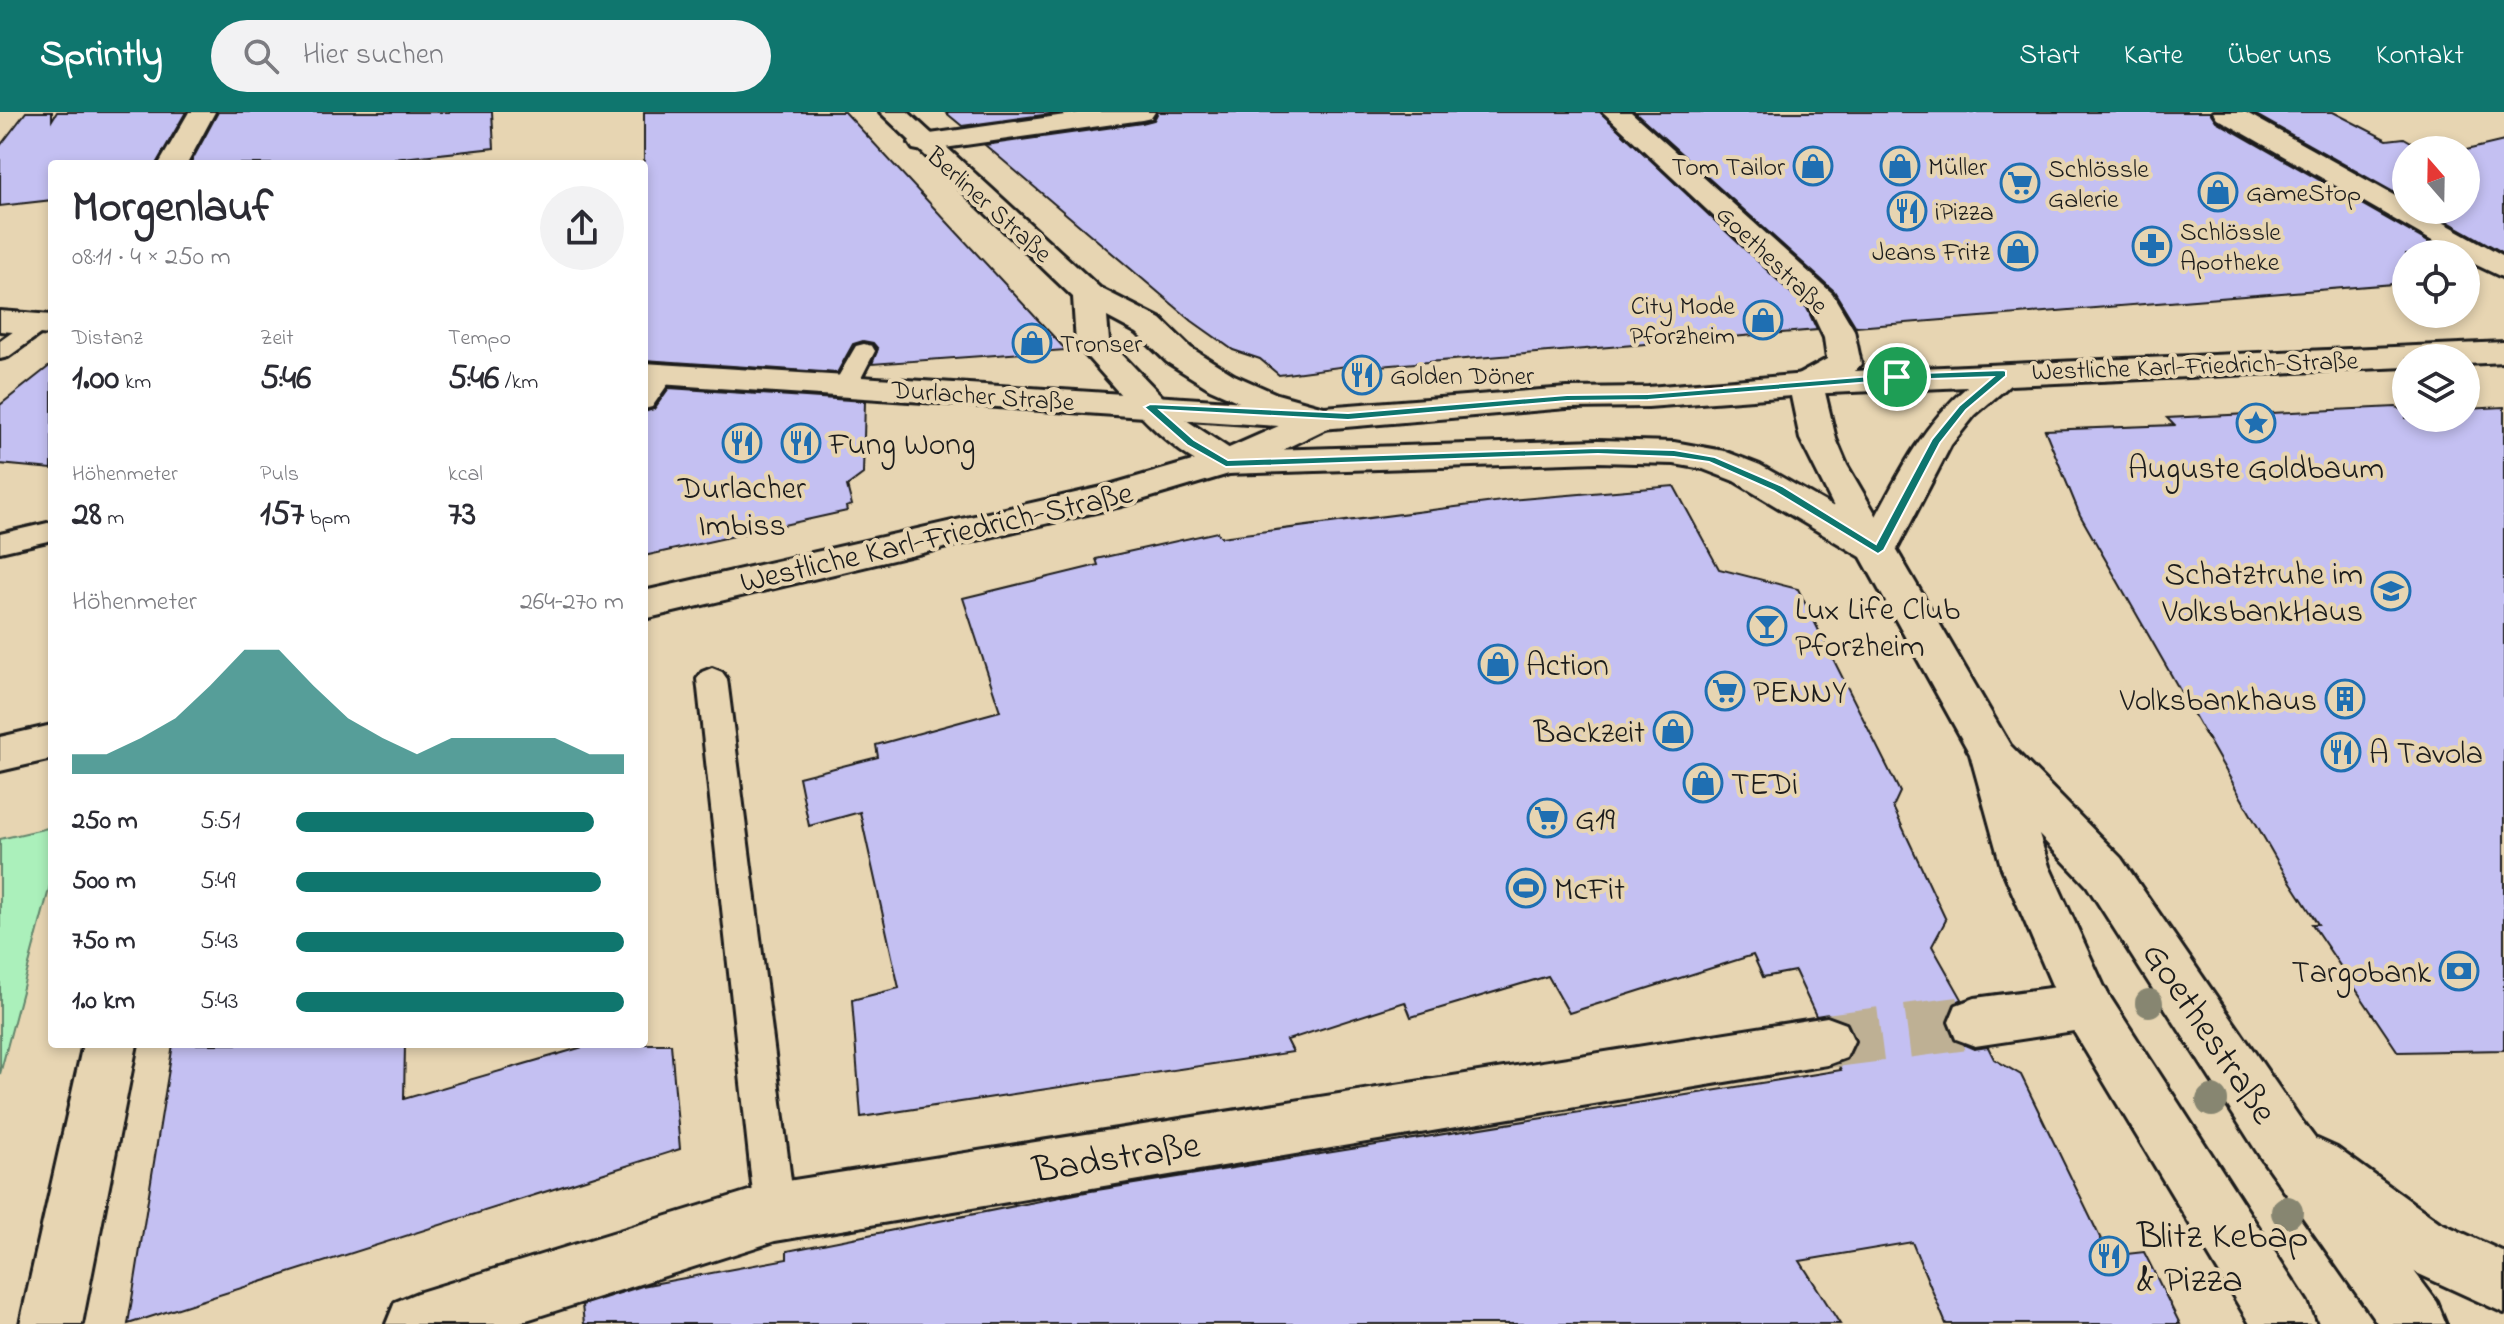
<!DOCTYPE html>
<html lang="de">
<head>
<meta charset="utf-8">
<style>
	body { margin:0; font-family:"Indie Flower",sans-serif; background:#f2f2f3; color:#2b2b33; height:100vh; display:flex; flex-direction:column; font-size:30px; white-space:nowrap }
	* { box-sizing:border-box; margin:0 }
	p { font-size:26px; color:#7c7c81 }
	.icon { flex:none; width:44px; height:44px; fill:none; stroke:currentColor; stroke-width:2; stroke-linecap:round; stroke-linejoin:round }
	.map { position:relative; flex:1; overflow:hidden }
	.details { position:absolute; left:48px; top:48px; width:600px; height:888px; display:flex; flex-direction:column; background:#fff; border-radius:8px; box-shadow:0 4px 12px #0003 }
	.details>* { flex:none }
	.needle { width:52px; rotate:340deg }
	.fabs { position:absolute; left:2392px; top:24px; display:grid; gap:16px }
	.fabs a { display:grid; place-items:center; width:88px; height:88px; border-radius:50%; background:#fff; box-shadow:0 4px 12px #0003; font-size:40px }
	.pin { position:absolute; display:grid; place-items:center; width:68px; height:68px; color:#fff; margin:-34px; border:4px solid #fff; border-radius:50%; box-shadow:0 2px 8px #0007 }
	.round { display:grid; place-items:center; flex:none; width:84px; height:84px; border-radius:42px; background:#f2f2f3 }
	.summary { display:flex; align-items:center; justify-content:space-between; height:136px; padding:0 24px }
	h1 { font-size:44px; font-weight:800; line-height:60px }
	.figures { display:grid; grid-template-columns:repeat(3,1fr); gap:12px; height:136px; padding:8px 24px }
	.figures div { display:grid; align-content:center }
	.figures b { font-size:34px; font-weight:800 }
	.figures small { font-size:22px; font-weight:400 }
	.figures p { font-size:22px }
	.chart { height:224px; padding:16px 24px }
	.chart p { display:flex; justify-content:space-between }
	.chart svg { width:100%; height:144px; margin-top:8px; fill:#0f766e; opacity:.7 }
	ul { padding:0 24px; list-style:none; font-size:26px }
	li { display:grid; grid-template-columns:128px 96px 1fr; align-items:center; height:60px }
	li i { height:20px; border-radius:10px; background:#0f766e }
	header { display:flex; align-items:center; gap:48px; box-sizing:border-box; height:112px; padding:0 40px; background:#0f766e; color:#fff }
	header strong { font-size:38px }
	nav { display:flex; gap:44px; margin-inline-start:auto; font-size:28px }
	.search { width:560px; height:72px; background:#f2f2f3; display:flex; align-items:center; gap:20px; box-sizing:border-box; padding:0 28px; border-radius:44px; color:#7c7c81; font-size:30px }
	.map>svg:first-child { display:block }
	.green { fill:#abf0bb; stroke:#64866c; stroke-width:2 }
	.building { fill:#c4c0f2; stroke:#1c1c1c; stroke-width:2 }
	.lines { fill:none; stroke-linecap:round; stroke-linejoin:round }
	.street-tunnel { stroke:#beb094; stroke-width:54; stroke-dasharray:54 27; stroke-linecap:butt }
	.lane-casing { stroke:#1c1c1c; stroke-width:6 }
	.street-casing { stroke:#1c1c1c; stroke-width:6 }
	.secondary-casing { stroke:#1c1c1c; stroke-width:6 }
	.primary-casing { stroke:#1c1c1c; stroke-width:6 }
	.lane { fill:#e7d5b2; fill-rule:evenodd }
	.street { fill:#e7d5b2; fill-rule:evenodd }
	.secondary { fill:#e7d5b2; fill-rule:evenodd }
	.primary { fill:#e7d5b2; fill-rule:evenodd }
	.tree { fill:#878671 }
	.route { fill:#0f766e; stroke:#fff; stroke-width:2; fill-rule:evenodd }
	.labels { text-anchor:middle; stroke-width:8; stroke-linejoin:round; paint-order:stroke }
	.far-poi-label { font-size:26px; fill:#1c1c1c; stroke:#e7d5b2; text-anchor:start }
	.far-street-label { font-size:26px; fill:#1c1c1c; stroke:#e7d5b2 }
	.poi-label { font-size:32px; fill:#1c1c1c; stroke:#e7d5b2; text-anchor:start }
	.street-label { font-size:32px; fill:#1c1c1c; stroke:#e7d5b2 }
	.near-street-label { font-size:38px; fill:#1c1c1c; stroke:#e7d5b2 }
	.near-poi-label { font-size:38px; fill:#1c1c1c; stroke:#e7d5b2; text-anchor:start }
</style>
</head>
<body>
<header>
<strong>Sprintly</strong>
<div class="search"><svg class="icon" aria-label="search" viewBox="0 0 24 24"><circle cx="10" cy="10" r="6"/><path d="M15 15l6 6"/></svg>Hier suchen</div>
<nav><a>Start</a><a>Karte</a><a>Über uns</a><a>Kontakt</a></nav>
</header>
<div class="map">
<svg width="2504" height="1212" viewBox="0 0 2504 1212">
	<rect width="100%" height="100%" fill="#e7d5b2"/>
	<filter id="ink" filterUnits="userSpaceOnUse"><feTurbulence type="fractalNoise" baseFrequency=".0125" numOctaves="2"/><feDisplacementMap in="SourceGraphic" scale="16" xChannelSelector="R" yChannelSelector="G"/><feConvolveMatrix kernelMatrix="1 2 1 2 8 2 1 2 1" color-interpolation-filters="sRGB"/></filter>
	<g filter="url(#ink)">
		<path class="green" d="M52,715V766L0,962V727Z"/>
		<path class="building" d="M26,0H52V8L57,0H186L156,52H52V88L0,94V34Z
			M218,0H492L494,36L348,52H190Z
			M644,0H845L1066,238L872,252L878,237L873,231L863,229L853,232L837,261L644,248Z
			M945,0H1065L962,14Z
			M1158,0H1600L1807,196L1817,218L1355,256L1354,253L1279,263L1260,247L1233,238L1192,209L985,33L1142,11L1154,8Z
			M1635,0H2210L2216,9L2449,142H2406V171L1856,215L1834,179Z
			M2251,0H2333L2387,28L2404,26L2425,38H2406V87Z
			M2504,29V141L2427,98H2466V38Z
			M52,252V357L0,352V293Z
			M669,276L865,289L863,362L847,374L852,393L846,395L847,399L644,444V300L654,297Z
			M2396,295L2406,300V306H2466V297L2504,295V938L2398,940L2312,812H2318L2279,752L2080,403L2045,318L2174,313L2167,306Z
			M1674,374L1719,457L1798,477L1900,680L1893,695L1946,808L1932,834L1962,887L1953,892L1946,909L1953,928L1974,937L1988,935L1994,947L2021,963L2109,1144L2144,1140L2180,1212H1946L1912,1130L1800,1149L1840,1212H584L582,1193L642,1174L787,1147V1139L1091,1079L1841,958L1838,952L1849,947L1857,930L1849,911L1828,902L1816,904L1795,859L1763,865L1753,843L1569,901L1548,864L1411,905L1405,890L1287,928L1293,940L861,1005L852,888L899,876L860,700L809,714L799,665L878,645L876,633L1000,599L963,486L1098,453L1096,447L1217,420L1221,425L1510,388Z
			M173,932H405L404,987L593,932H671L680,1037L128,1212Z"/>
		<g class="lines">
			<path class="street-tunnel" d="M1827,929L1975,910"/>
			<g class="lane-casing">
				<path id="lane" d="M39,205L47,207L50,212L47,217L8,245L0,247V229L31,207Z
					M864,232L872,234L875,239L858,272L854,277H838L834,272L853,239L856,234Z
					M663,255L671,257L675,262L652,295L644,297V273L655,257Z
					M52,410V428L0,440V422Z
					M712,556L722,560L727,567L795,1100L789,1114L775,1120L761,1114L755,1100L697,567L702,560Z"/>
			</g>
			<g class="street-casing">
				<path id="street" d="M189,0H215L187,52H159Z
					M1086,0H1155L1151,6L1142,8L923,39L913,37L909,31L913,25L923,23Z
					M1603,0H1631L1832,181L1854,218L1861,252L1855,259L2504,230V250L2466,252V246H2406V255L2010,273L1975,303L1951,333L1892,447L1878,451L1864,447L1858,438C1890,380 1916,318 1967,275L1806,282L1794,279L1789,272L1794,265L1827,247L1824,226L1809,194Z
					M2213,0H2245L2406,90V98H2421L2504,144V166L2466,148V142H2455L2217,6Z
					M0,199L52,203V223L0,219Z
					M644,251L1322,295L1334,299L1340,306L1334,313L1322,317L644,271Z
					M2087,871L2106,878L2113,894L2106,910L2087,917L1975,934L1956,927L1949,910L1956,893L1975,886Z
					M1827,905L1846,912L1854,929L1846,946L1827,953L775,1129L514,1212H386L395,1190L417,1181L775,1071Z
					M83,932H137L82,1212H20Z"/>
			</g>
			<g class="secondary-casing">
				<path id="secondary" d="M1322,295L1334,299L1340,306L1334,313L1239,359L1121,394L644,507V479L1102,375L1213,343Z
					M52,613V647L0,659V625Z
					M2317,1027L2337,1036L2439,1110L2504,1140V1201L2397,1152L2297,1074L2288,1055L2297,1036Z"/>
			</g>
			<g class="primary-casing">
				<path id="primary" d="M880,0H908L1100,176L1161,207L1191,236L1234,263L1277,282L1324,295L1567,276L1648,275L1806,262L1818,265L1823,272L1836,327L1847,353L2010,633L2121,746L2299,1005L2437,1190L2446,1212H2378L2259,1043L2087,774L2039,723L2049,754L2106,879L2307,1190L2316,1212H2250L2068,910L2001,754L1970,642L1861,445L1734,369L1703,357L1674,352L1598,350L1226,362C1171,348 1119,279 1081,238L1076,231L1073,185ZM1107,205L1137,221L1167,250L1210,277L1253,296L1322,317L1567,296L1648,295L1791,284L1800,327L1834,395L1760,353L1724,339L1674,330L1598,328L1233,339L1183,306L1109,229Z"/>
			</g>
			<use href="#lane" class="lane"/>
			<use href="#street" class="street"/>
			<use href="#secondary" class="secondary"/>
			<use href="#primary" class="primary"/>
		</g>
		<g class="tree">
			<circle cx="2149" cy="891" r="14"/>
			<circle cx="2212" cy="989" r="16"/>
			<circle cx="2287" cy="1100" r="16"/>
		</g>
	</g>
	<path class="route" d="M2003,258L2006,259V264L1966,298L1940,331L1884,438L1878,442L1774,379L1709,350L1674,345L1598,342L1226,355L1187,333L1144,295L1150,292L1348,301L1567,283L1648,282L1897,262ZM1993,265L1959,294L1932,327L1876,432L1782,374L1715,345L1674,338L1598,336L1228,348L1194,328L1160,298L1348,308L1567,289L1648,288L1897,268Z"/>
	<defs>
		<g id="shop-ring" transform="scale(2)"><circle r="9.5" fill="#e7d5b2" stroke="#1f6fb2" stroke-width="1.5"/><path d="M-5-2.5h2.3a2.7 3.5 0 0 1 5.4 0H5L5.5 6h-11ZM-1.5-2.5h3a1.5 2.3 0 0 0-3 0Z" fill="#1f6fb2"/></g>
		<g id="supermarket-ring" transform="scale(2)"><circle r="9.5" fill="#e7d5b2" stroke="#1f6fb2" stroke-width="1.5"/><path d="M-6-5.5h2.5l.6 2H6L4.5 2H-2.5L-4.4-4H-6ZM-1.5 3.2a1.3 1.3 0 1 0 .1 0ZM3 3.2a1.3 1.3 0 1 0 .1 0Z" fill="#1f6fb2"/></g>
		<g id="restaurant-ring" transform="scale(2)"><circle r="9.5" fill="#e7d5b2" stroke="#1f6fb2" stroke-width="1.5"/><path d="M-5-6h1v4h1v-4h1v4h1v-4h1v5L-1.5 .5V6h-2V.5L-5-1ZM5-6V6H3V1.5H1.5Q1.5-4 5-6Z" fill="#1f6fb2"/></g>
		<g id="pharmacy-ring" transform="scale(2)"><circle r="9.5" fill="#e7d5b2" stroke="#1f6fb2" stroke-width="1.5"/><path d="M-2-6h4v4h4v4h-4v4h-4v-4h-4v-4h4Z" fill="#1f6fb2"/></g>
		<g id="sight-ring" transform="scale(2)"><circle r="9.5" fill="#e7d5b2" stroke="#1f6fb2" stroke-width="1.5"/><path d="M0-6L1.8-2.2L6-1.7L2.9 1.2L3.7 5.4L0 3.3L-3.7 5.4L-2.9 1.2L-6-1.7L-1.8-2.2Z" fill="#1f6fb2"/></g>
		<g id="school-ring" transform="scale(2)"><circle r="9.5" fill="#e7d5b2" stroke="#1f6fb2" stroke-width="1.5"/><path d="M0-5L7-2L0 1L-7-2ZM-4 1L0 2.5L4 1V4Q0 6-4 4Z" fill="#1f6fb2"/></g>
		<g id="bar-ring" transform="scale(2)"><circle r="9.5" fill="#e7d5b2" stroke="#1f6fb2" stroke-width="1.5"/><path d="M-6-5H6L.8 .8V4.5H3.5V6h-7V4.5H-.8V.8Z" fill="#1f6fb2"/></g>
		<g id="building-ring" transform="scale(2)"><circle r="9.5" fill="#e7d5b2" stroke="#1f6fb2" stroke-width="1.5"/><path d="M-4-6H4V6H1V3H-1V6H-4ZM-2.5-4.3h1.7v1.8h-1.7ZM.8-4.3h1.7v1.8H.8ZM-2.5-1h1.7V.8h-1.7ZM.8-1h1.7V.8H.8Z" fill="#1f6fb2"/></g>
		<g id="stadium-ring" transform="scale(2)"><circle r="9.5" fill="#e7d5b2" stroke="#1f6fb2" stroke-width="1.5"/><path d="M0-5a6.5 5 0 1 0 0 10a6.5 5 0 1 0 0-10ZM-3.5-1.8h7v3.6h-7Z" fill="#1f6fb2"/></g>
		<g id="bank-ring" transform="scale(2)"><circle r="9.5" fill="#e7d5b2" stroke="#1f6fb2" stroke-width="1.5"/><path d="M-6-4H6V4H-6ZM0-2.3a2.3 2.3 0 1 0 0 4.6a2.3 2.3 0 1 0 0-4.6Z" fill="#1f6fb2"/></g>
	</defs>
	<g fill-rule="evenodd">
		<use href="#shop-ring" x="1813" y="54"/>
		<use href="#shop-ring" x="1900" y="54"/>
		<use href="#supermarket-ring" x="2020" y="71"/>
		<use href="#shop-ring" x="2218" y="80"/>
		<use href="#restaurant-ring" x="1907" y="99"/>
		<use href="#pharmacy-ring" x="2152" y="134"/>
		<use href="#shop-ring" x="2018" y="139"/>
		<use href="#shop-ring" x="1763" y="208"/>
		<use href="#shop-ring" x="1032" y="231"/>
		<use href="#restaurant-ring" x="1362" y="263"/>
		<use href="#sight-ring" x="2256" y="311"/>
		<use href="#restaurant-ring" x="742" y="331"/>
		<use href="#restaurant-ring" x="801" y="331"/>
		<use href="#school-ring" x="2391" y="479"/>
		<use href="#bar-ring" x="1767" y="514"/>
		<use href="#shop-ring" x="1498" y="552"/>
		<use href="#supermarket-ring" x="1725" y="579"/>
		<use href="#building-ring" x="2345" y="587"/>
		<use href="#shop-ring" x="1673" y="619"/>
		<use href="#restaurant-ring" x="2341" y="640"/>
		<use href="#shop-ring" x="1703" y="671"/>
		<use href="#supermarket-ring" x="1547" y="706"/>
		<use href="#stadium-ring" x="1526" y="776"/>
		<use href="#bank-ring" x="2459" y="859"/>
		<use href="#restaurant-ring" x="2109" y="1144"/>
	</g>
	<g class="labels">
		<g class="far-poi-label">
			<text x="1785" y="63" text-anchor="end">Tom Tailor</text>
			<text x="1928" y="63">Müller</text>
			<text x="2048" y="65">Schlössle<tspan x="2048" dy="30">Galerie</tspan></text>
			<text x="2246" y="89">GameStop</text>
			<text x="1935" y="108">iPizza</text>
			<text x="2180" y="128">Schlössle<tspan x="2180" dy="30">Apotheke</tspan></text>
			<text x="1990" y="148" text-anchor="end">Jeans Fritz</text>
			<text x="1735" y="202" text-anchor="end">City Mode<tspan x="1735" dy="30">Pforzheim</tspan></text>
			<text x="1060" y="240">Tronser</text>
			<text x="1390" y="272">Golden Döner</text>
		</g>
		<g class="far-street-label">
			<text transform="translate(990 92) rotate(42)" y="9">Berliner Straße</text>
			<text transform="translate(1773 147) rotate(44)" y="9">Goethestraße</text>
			<text transform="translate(2195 253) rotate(-2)" y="9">Westliche Karl-Friedrich-Straße</text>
			<text transform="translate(983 283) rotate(4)" y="9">Durlacher Straße</text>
		</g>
		<g class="poi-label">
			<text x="829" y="342">Fung Wong</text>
			<text x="2256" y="366" text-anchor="middle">Auguste Goldbaum</text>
			<text x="742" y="386" text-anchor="middle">Durlacher<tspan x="742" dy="37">Imbiss</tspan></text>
			<text x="2363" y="472" text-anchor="end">Schatztruhe im<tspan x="2363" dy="37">VolksbankHaus</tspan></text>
			<text x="1795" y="507">Lux Life Club<tspan x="1795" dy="37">Pforzheim</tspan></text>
			<text x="1526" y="563">Action</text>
			<text x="1753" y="590">PENNY</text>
			<text x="2317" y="598" text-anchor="end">Volksbankhaus</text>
			<text x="1645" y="630" text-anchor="end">Backzeit</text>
			<text x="2369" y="651">A Tavola</text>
			<text x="1731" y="682">TEDi</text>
			<text x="1575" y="717">G19</text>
			<text x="1554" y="787">McFit</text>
			<text x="2431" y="870" text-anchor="end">Targobank</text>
		</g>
		<g class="street-label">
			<text transform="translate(936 424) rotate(-13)" y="11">Westliche Karl-Friedrich-Straße</text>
		</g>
		<g class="near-street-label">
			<text transform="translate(2211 920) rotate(56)" y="13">Goethestraße</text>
			<text transform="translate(1116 1044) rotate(-9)" y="13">Badstraße</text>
		</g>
		<g class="near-poi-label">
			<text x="2137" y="1135">Blitz Kebap<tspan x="2137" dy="44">&amp; Pizza</tspan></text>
		</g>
	</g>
</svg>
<div class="fabs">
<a><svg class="needle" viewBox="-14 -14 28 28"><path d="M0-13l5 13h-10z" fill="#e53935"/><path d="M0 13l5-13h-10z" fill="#7c7c81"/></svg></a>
<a><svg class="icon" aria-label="locate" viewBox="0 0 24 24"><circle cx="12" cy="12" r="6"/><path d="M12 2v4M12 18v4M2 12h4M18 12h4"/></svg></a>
<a><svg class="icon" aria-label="layers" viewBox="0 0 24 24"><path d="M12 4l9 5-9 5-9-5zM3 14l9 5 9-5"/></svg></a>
</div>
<div class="pin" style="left:1897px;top:265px;background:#1e9e55"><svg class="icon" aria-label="arrive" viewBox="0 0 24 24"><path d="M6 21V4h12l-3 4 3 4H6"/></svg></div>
<section class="details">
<div class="summary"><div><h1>Morgenlauf</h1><p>08:11 · 4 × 250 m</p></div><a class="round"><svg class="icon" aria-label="share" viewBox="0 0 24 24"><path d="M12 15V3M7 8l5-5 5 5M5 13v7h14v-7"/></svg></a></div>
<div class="figures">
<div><p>Distanz</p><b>1.00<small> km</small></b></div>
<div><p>Zeit</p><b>5:46</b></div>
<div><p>Tempo</p><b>5:46<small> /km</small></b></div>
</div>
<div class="figures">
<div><p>Höhenmeter</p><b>28<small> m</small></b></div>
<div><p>Puls</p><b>157<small> bpm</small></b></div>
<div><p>kcal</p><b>73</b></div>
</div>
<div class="chart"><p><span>Höhenmeter</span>264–270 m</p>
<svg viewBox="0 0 160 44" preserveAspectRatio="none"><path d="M0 44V38L10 38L20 33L30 27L40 17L50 6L60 6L70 17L80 27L90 33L100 38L110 33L120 33L130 33L140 33L150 38L160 38V44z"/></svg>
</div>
<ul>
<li><b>250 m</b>5:51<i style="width:91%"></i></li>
<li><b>500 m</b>5:49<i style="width:93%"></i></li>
<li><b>750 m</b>5:43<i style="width:100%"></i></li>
<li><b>1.0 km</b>5:43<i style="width:100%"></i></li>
</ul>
</section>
</div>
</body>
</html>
